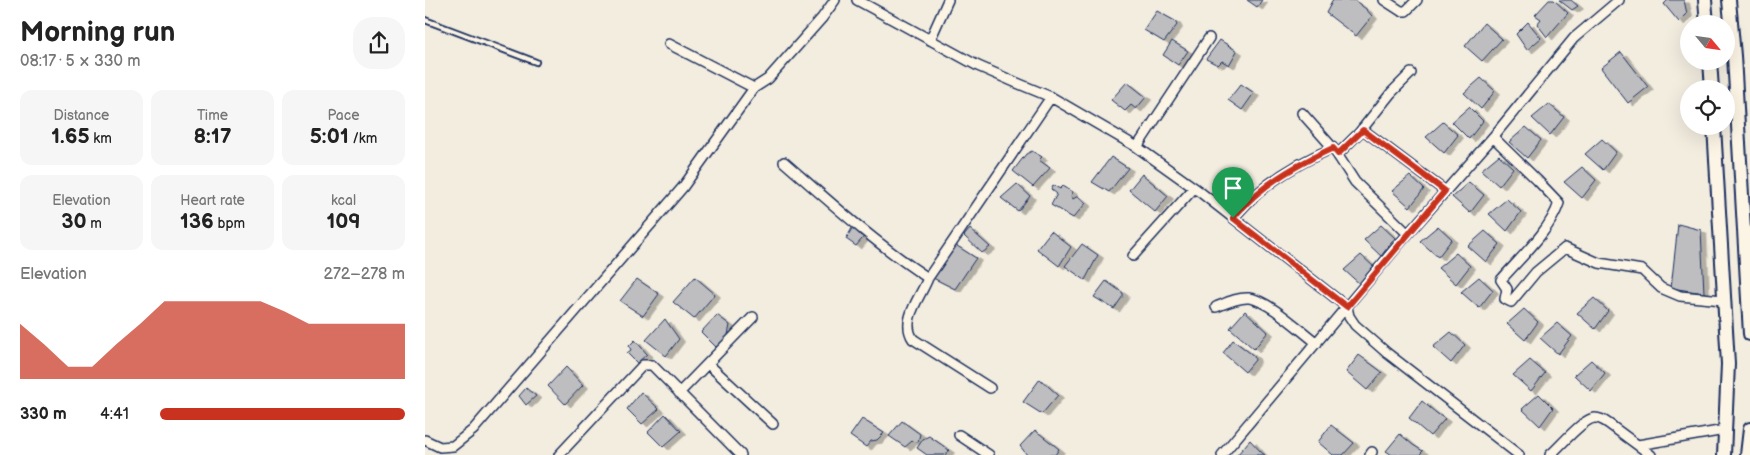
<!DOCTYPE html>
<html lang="en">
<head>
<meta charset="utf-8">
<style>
	body { margin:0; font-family:"Balsamiq Sans",sans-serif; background:#f6f6f6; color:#222; height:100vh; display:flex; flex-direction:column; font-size:19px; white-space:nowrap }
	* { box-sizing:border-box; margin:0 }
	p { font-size:16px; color:#767676 }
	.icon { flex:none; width:28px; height:28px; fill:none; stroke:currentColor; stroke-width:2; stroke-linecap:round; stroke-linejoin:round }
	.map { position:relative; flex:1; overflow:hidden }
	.details { display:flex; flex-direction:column; background:#fff; width:425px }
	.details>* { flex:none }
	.needle { width:32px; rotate:119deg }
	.fabs { position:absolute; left:1255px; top:15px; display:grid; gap:10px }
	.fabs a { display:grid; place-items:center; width:55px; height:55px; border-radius:50%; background:#fff; box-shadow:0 5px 20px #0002; font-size:25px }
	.pin { position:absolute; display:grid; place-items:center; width:42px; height:42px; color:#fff; margin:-51px -21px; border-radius:50% 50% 50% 0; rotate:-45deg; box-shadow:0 0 5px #0007 }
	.pin .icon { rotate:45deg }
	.round { display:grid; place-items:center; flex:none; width:52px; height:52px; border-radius:20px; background:#f6f6f6 }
	.summary { display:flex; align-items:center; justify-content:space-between; height:85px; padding:0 20px }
	h1 { font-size:28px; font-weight:800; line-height:38px }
	.metrics { display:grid; grid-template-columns:repeat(3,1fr); gap:8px; height:85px; padding:5px 20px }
	.metrics div { display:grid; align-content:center; border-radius:12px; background:#f6f6f6; text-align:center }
	.metrics b { font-size:21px; font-weight:800 }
	.metrics small { font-size:14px; font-weight:400 }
	.metrics p { font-size:14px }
	.chart { height:140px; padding:10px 20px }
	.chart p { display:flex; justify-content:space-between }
	.chart svg { width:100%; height:90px; margin-top:5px; fill:#c8321e; opacity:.7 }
	ul { padding:0 20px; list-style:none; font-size:16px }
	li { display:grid; grid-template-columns:80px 60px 1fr; align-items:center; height:38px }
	li i { height:12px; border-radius:6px; background:#c8321e }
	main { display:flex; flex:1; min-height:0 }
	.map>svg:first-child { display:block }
	.building { fill:#bebec0; stroke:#1b2f5e; filter:url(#shadow) }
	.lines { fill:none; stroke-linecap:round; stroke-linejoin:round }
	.lane-casing { stroke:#1b2f5e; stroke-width:8 }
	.street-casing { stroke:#1b2f5e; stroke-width:12 }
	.secondary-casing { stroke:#1b2f5e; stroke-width:16 }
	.lane { stroke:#fcf5e5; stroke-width:4.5 }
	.street { stroke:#fcf5e5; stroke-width:9 }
	.secondary { stroke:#fcf5e5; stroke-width:12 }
	.route-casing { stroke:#fff; stroke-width:10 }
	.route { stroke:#c8321e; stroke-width:6 }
</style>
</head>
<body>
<main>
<section class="details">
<div class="summary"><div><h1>Morning run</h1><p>08:17 · 5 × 330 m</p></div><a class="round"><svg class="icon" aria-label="share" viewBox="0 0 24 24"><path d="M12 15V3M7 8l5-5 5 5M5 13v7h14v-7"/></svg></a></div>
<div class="metrics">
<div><p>Distance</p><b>1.65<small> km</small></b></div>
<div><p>Time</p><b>8:17</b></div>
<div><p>Pace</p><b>5:01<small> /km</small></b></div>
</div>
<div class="metrics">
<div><p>Elevation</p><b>30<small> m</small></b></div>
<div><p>Heart rate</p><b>136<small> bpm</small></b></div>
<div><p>kcal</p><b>109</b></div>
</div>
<div class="chart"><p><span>Elevation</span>272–278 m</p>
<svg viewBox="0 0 160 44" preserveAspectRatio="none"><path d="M0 44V17L10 27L20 38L30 38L40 27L50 17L60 6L70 6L80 6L90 6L100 6L110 11L120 17L130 17L140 17L150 17L160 17V44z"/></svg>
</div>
<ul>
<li><b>330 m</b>4:41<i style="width:100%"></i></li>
</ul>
</section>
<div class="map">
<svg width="1325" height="455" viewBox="0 0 1325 455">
	<defs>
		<filter id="shadow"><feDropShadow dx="5.5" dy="3" stdDeviation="0" flood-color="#0004"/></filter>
	</defs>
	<rect width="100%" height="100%" fill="#f3ede0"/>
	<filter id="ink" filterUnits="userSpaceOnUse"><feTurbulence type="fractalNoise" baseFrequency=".02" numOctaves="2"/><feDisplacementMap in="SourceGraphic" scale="10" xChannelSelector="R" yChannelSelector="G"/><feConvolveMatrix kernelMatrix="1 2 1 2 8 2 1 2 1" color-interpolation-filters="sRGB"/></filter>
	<g filter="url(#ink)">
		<path class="building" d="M822,0H837L832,7Z
			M908,0H929L941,9L947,16L931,36L901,13Z
			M1124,0H1129L1143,13L1122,37L1112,24L1116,19L1110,15Z
			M1134,0H1146L1153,6L1147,10Z
			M1243,0H1259L1262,14L1254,22L1239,4Z
			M732,11L750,21L752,25L739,42L719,30Z
			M1103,22L1116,38L1102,50L1091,34Z
			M1059,23L1077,39L1057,61L1040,46Z
			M795,40L812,51L804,65L797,61L793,65L781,59Z
			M747,41L763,51L753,65L738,55Z
			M1196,52L1223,87L1203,103L1176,68Z
			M1056,78L1070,91L1056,109L1039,93Z
			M702,82L721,97L711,109L706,105L700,111L686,100Z
			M816,84L829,93L817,110L803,100Z
			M1124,104L1139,117L1125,135L1107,118Z
			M1044,107L1058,121L1044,139L1027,122Z
			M1018,122L1033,135L1019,153L1001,137Z
			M1101,127L1116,140L1102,158L1084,142Z
			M1177,139L1191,152L1178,170L1160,154Z
			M607,151L617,157L614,160L625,168L608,187L588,171L601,154Z
			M1074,155L1088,168L1074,186L1056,170Z
			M686,157L703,168L684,192L667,182Z
			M1157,167L1171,180L1157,198L1139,182Z
			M717,174L743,196L730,212L704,190Z
			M985,176L999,189L985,207L967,191Z
			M1044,182L1059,195L1045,213L1027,197Z
			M592,184L605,196L593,211L576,198Z
			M628,185L635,189L638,186L648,192L646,196L648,199L653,196L661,203L648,218L626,205L632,194L626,189Z
			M1082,199L1096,212L1082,231L1064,214Z
			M430,223L442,233L431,246L421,239Z
			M1253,224L1276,230L1279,293L1246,288Z
			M956,225L970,238L956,256L939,240Z
			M1013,226L1027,239L1013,257L995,241Z
			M545,229L565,247L557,253L539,236Z
			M626,231L646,247L634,266L612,249Z
			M1060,231L1075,244L1061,262L1043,246Z
			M529,244L551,258L530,289L506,277Z
			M657,244L673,255L660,280L640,266Z
			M1031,253L1045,266L1031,284L1013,268Z
			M936,255L951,269L937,286L919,270Z
			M270,277L290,294L269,319L248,302Z
			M1054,277L1068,290L1054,308L1036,292Z
			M212,279L234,294L218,316L195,301Z
			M681,281L698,293V296L689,309L669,297Z
			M1169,298L1183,311L1170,329L1152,313Z
			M1099,309L1113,322L1100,340L1082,324Z
			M820,311L843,332L829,349L805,328Z
			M292,315L305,325L302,340L292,348L276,332Z
			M240,319L254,339L241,356L221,340Z
			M1132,323L1147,336L1133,354L1115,338Z
			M1026,332L1040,345L1026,363L1008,347Z
			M210,340L222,354L212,363L202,353L206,350L204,346Z
			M808,340L829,356L830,360L820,372L798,353Z
			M934,355L957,372L942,390L921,372Z
			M1105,360L1120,373L1106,391L1088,375Z
			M1166,360L1180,373L1166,391L1149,375Z
			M141,367L158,385L140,404L123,386Z
			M615,379L633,395L617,414L598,402Z
			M101,388L111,396L101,405L94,396Z
			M216,392L234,409L217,424L202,409Z
			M1114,394L1128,408L1115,426L1097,409Z
			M997,401L1010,412L1020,419L1005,436L984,418Z
			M240,414L256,431L238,447L223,432Z
			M437,419L459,433L452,440L446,441L441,447L425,436Z
			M477,421L495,434L493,442L487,441L480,447L464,436Z
			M906,425L929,443L918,455H908L893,442Z
			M610,430L634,449L630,455H602L595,446Z
			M975,434L988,445L998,451L994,455H967L961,451Z
			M504,436L524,450L520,455H502L492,448L498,439Z
			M825,440L836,452L840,455H812Z"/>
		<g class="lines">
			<g class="lane-casing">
				<path id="lane" d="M0,20L111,62"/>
			</g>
			<g class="street-casing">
				<path id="street" d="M432,0L553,66L592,83L626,97L712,147L775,192L922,307L924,316L930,325L962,353L1094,455
					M959,0L976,11H981L992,0
					M505,40L523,0
					M244,44L329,88
					M877,113L908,148L930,182L983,234
					M937,129L1020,191
					M1068,137L1112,180L1134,203C1125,231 1095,258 1076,280L1082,289L1080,299L1086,302L1111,272L1140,248L1174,263L1217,270L1236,288L1255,296L1298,300
					M712,147L784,38
					M913,154L934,133L966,93L986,73
					M359,162C405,202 451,244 503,278L626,97
					M808,218C816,210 824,200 833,193C855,174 882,159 908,148
					M708,256L769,188
					M503,278C496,297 475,320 488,339L565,388
					M791,307C801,303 813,297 824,298C843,300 876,331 892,343
					M283,364L348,424
					M254,393L328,317
					M534,435L564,455
					M0,440L15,447L28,446L48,430L258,187L329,88L343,79L397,18L410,0
					M1213,445L1300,430
					M134,455L218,365H227L316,455
					M797,455L975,243L1068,137L1149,38L1194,0
					M945,455L947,452
					M1125,455C1135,447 1158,418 1170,418C1176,418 1180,421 1184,424L1226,455"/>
			</g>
			<g class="secondary-casing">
				<path id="secondary" d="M1280,0L1282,24
					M1304,0L1309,56L1325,334
					M1285,61L1287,89
					M1289,126L1303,364L1299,455
					M1322,455L1325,429"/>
			</g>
			<use href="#lane" class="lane"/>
			<use href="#street" class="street"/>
			<use href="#secondary" class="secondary"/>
		</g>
	</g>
	<g class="lines" filter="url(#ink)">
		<g class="route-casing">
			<path id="route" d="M938,130L1020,191L922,307L808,218C816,209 824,200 833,193C855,174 882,160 908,148L913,154Z"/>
		</g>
		<use href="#route" class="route"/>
	</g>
</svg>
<div class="fabs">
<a><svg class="needle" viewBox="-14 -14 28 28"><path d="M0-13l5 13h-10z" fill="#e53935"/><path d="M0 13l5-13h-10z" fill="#767676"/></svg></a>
<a><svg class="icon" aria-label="locate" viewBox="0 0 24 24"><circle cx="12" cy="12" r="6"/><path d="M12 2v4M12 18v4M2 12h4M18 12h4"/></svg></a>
</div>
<div class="pin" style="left:808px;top:218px;background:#1e9e55"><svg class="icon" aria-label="arrive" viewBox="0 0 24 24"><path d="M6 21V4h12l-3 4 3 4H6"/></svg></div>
</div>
</main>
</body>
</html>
